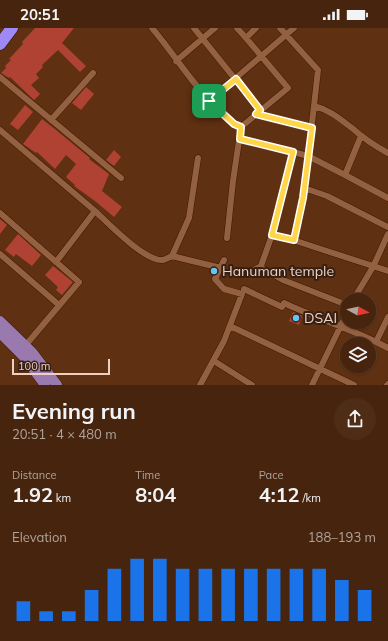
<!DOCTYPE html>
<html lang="en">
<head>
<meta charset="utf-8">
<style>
	body { margin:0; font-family:Mulish,sans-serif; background:#4e2c16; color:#f1f3f6; height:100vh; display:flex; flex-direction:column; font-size:15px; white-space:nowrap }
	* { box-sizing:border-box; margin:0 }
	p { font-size:13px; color:#b0a49d }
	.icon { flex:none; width:22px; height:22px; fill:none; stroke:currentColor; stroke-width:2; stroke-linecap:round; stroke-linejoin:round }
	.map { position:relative; height:357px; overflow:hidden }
	.details { display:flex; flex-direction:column; background:#47240d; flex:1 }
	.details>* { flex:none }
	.needle { width:26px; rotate:98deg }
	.fabs { position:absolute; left:340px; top:265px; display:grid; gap:8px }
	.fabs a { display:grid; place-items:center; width:36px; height:36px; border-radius:50%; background:#47240d; box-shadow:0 1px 3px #0004,0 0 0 1px #5f412e; font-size:20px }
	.scale { position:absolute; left:12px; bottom:10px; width:98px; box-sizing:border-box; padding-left:4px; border:2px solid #eed0c0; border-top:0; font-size:11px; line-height:14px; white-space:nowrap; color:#eed0c0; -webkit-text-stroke:3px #351f13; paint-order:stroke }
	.pin { position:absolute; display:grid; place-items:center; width:34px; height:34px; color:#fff; margin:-17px; border-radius:8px; box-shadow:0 2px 6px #0006 }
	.round { display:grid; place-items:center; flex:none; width:42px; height:42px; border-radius:21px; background:#4e2c16 }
	.head { display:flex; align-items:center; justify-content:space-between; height:68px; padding:0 12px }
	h1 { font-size:22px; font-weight:700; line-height:30px }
	.metrics { display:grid; grid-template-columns:repeat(3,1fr); gap:6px; height:68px; padding:4px 12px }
	.metrics div { display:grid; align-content:center }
	.metrics b { font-size:20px; font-weight:700 }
	.metrics small { font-size:11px; font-weight:400 }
	.metrics p { font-size:11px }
	.chart { height:112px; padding:8px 12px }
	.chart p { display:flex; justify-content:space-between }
	.chart svg { width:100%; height:72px; margin-top:4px; stroke:#1a73e8; stroke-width:6 }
	.status { display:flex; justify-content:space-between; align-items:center; height:28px; padding:0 20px; background:#47240d; direction:ltr }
	.status svg { height:11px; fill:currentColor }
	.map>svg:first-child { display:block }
	.building { fill:#b04233 }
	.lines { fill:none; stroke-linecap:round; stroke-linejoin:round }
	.street-casing { stroke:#3d1a03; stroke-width:7 }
	.primary-casing { stroke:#3d1a03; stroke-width:11 }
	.highway-casing { stroke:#3d1a03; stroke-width:13 }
	.street { stroke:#946042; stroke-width:6 }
	.primary { stroke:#9a79af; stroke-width:10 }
	.highway { stroke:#9e89f7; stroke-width:12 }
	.route-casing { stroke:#fff; stroke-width:8 }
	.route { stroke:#ffd54a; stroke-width:5 }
	.poi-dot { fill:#67c4f0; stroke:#351f13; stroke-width:1.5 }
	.labels { text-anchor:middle; stroke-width:4; stroke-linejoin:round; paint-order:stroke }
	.poi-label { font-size:14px; fill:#eed0c0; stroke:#351f13; text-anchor:start }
</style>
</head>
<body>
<div class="status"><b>20:51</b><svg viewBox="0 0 49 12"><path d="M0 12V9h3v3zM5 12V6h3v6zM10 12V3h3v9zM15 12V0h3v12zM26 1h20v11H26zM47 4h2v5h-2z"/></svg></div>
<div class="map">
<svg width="388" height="357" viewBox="0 0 388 357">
	<rect width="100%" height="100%" fill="#5f3011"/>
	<path class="building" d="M35,0H74L62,15L86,38L80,44L58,22L42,37L43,39L36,46L39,50L31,57L40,66L34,72L10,49L9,50L1,45L6,40L5,38L11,32L9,31L23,16L22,14Z
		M86,59L94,66L81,82L72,75Z
		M25,77L33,84L18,102L10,96Z
		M42,91L56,102L90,130L89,131L109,146L102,163L122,179L114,189L95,173L74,158L75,157L66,149L76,136L66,127L55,141L37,124L36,125L23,116Z
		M114,122L121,129L114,138L106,132Z
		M0,191L7,197L0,206Z
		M18,206L41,227L32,238L16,226L14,229L5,222Z
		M53,238L73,254L62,267L56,262L58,259L45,247Z
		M293,284L302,288L299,297L289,293Z"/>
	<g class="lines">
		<g class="street-casing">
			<path id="street" d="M152,0C175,27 193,58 219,82C226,89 232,95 241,99
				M194,0L260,82
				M237,0L246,10
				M280,0L318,42L314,78C330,82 340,91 352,100C363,110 375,118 388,125
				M176,33L215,0
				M0,49L121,150
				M209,73L294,0
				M256,86L312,100
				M51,92L93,45
				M0,102L95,183L56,234
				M240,111L293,124
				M198,130L189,190L172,228L221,240
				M345,147L388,170
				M304,160L327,168L388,199
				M95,183C108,195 145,234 163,232C166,231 170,229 172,228
				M0,185L79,254L25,318
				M272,207L293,124L308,128L345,147L361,108
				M227,210L233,153L241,99L288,60L246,10L256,0
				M293,212L303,170L314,78
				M0,226L59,277
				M260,239L283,252L347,277
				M252,243L261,238L272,207L293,212L388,243
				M244,261L282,279L284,275C318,291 355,302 388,320
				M353,272L373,239L388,206
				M230,298L354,357
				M376,314L388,289
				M214,333L252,357
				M200,357L224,313L242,266L224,261L215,251L224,232
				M312,357L347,285
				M387,357L388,356"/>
		</g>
		<g class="primary-casing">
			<path id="primary" d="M0,293L32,324L57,357
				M0,305L25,330L45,357"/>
		</g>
		<g class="highway-casing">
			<path id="highway" d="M0,16L12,0"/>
		</g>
		<use href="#street" class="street"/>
		<use href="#primary" class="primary"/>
		<use href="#highway" class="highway"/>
	</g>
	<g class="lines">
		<g class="route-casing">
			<path id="route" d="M236,51L260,82L256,86L312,100L303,170L294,212L272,207L293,124L240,111L241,99L234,96L209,73Z"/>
		</g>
		<use href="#route" class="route"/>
	</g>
	<g class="poi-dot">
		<circle cx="214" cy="243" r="4"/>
		<circle cx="296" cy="290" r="4"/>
	</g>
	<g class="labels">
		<g class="poi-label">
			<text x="222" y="248">Hanuman temple</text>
			<text x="304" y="295">DSAI</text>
		</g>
	</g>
</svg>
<div class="fabs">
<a><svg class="needle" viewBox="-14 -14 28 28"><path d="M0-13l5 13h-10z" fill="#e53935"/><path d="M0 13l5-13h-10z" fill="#b0a49d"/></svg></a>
<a><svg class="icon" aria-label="layers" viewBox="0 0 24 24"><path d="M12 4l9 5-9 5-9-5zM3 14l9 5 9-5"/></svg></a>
</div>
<div class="scale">100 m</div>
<div class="pin" style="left:209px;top:73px;background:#1e9e55"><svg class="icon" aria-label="arrive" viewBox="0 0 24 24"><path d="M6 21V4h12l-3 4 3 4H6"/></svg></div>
</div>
<section class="details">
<div class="head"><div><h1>Evening run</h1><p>20:51 · 4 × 480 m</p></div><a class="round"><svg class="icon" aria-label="share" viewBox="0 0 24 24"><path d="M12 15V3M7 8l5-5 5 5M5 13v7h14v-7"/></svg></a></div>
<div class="metrics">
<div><p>Distance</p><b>1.92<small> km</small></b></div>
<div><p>Time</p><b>8:04</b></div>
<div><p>Pace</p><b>4:12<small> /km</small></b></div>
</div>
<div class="chart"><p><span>Elevation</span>188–193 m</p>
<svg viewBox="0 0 160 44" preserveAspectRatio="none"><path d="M5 44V32M15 44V38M25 44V38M35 44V25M45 44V12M55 44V6M65 44V6M75 44V12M85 44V12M95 44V12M105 44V12M115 44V12M125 44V12M135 44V12M145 44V19M155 44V25"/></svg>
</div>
</section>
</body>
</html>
